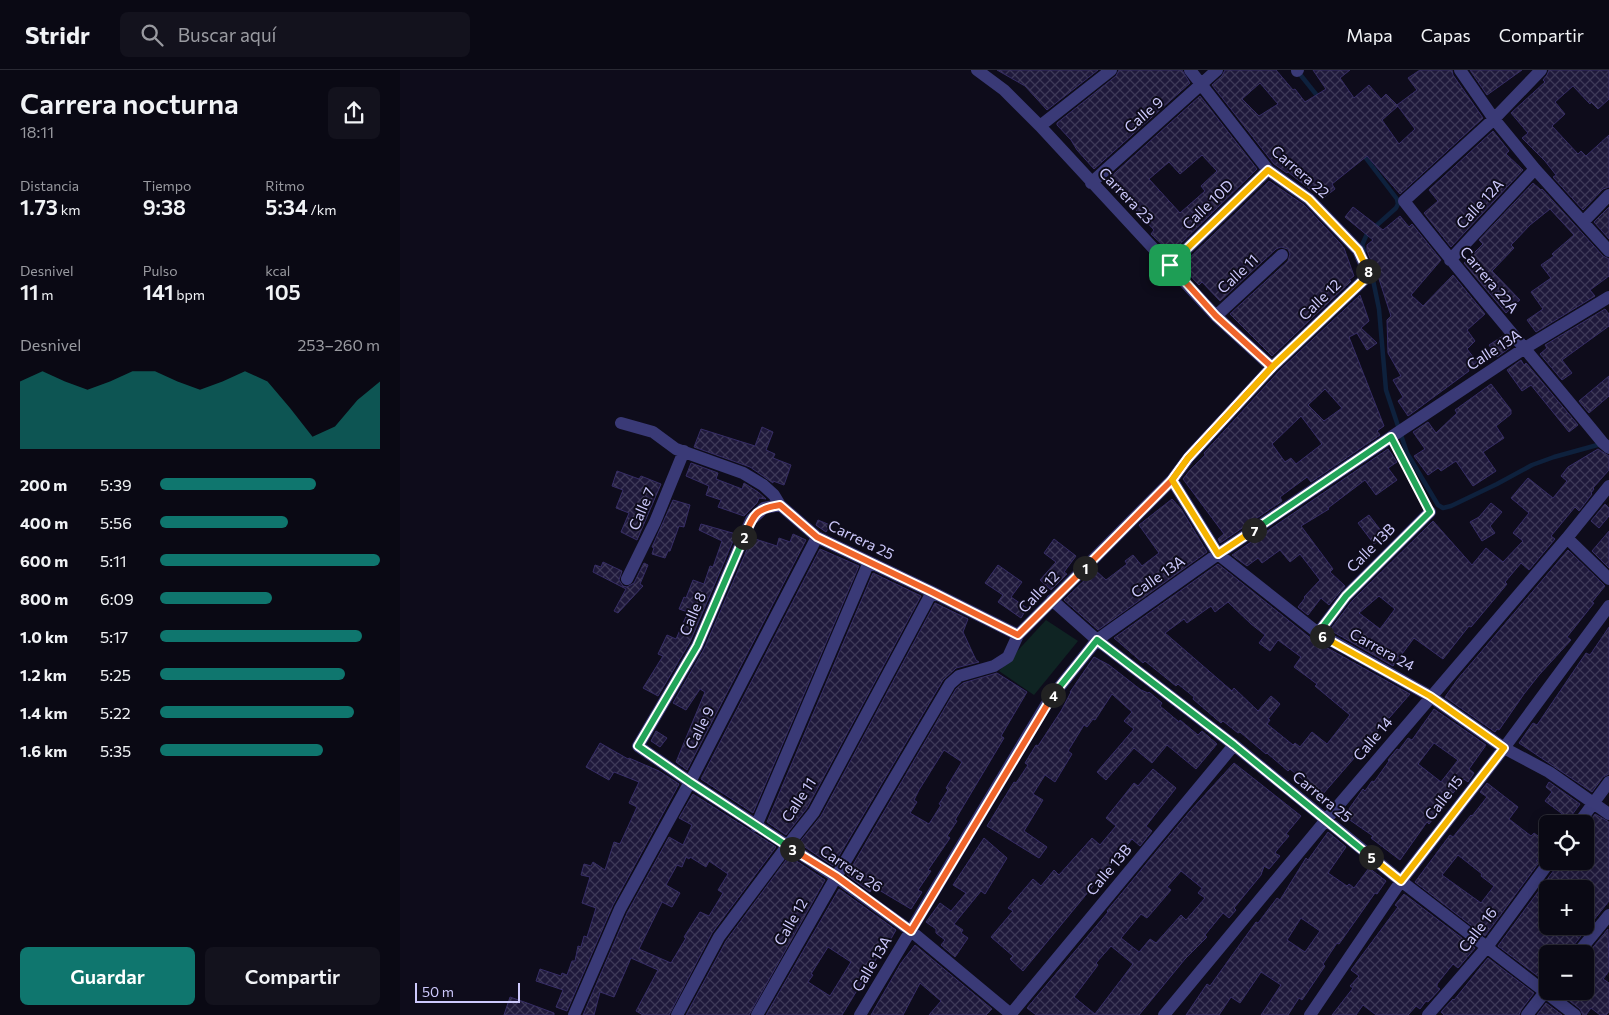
<!DOCTYPE html>
<html lang="es">
<head>
<meta charset="utf-8">
<style>
	body { margin:0; font-family:Commissioner,sans-serif; background:#13121d; color:#f1f3f6; height:100vh; display:flex; flex-direction:column; font-size:19px; white-space:nowrap }
	* { box-sizing:border-box; margin:0 }
	p { font-size:16px; color:#999aa0 }
	.icon { flex:none; width:28px; height:28px; fill:none; stroke:currentColor; stroke-width:2; stroke-linecap:round; stroke-linejoin:round }
	.map { position:relative; flex:1; overflow:hidden }
	.panel { display:flex; flex-direction:column; background:#0a0914; width:400px }
	.panel>* { flex:none }
	.fabs { position:absolute; left:1139px; top:745px; display:grid; gap:10px }
	.fabs a { display:grid; place-items:center; width:55px; height:55px; border-radius:8px; background:#0a0914; box-shadow:0 2px 12px #0003,0 0 0 1px #2a2a34; font-size:25px }
	.scale { position:absolute; left:15px; bottom:12px; width:105px; box-sizing:border-box; padding-left:5px; border:2px solid #cdc9fc; border-top:0; font-size:14px; line-height:18px; white-space:nowrap; color:#cdc9fc; -webkit-text-stroke:4px #0e0c1b; paint-order:stroke }
	.pin { position:absolute; display:grid; place-items:center; width:42px; height:42px; color:#fff; margin:-21px; border-radius:10px; box-shadow:0 2px 8px #0006 }
	.km { position:absolute; width:25px; height:25px; margin:-12px; border-radius:50%; background:#222; color:#fff; font-size:14px; line-height:25px; text-align:center }
	.round { display:grid; place-items:center; flex:none; width:52px; height:52px; border-radius:8px; background:#13121d }
	.head { display:flex; align-items:center; justify-content:space-between; height:85px; padding:0 20px }
	h1 { font-size:28px; font-weight:600; line-height:38px }
	.figures { display:grid; grid-template-columns:repeat(3,1fr); gap:8px; height:85px; padding:5px 20px }
	.figures div { display:grid; align-content:center }
	.figures b { font-size:21px; font-weight:600 }
	.figures small { font-size:14px; font-weight:400 }
	.figures p { font-size:14px }
	.chart { height:140px; padding:10px 20px }
	.chart p { display:flex; justify-content:space-between }
	.chart svg { width:100%; height:90px; margin-top:5px; fill:#0f766e; opacity:.7 }
	.button { display:flex; gap:10px; margin-top:auto; padding:10px 20px }
	.button a { flex:1; height:58px; border-radius:8px; background:#0f766e; color:#fff; font-size:20px; font-weight:600; line-height:58px; text-align:center }
	.button a+a { background:#13121d; color:#f1f3f6 }
	ul { padding:0 20px; list-style:none; font-size:16px }
	li { display:grid; grid-template-columns:80px 60px 1fr; align-items:center; height:38px }
	li i { height:12px; border-radius:6px; background:#0f766e }
	header { display:flex; align-items:center; gap:30px; box-sizing:border-box; height:70px; padding:0 25px; background:#0a0914; border-bottom:1px solid #2a2a34 }
	header strong { font-size:24px }
	nav { display:flex; gap:28px; margin-inline-start:auto; font-size:18px }
	.search { width:350px; height:45px; background:#13121d; display:flex; align-items:center; gap:12px; box-sizing:border-box; padding:0 18px; border-radius:8px; color:#999aa0; font-size:19px }
	main { display:flex; flex:1; min-height:0 }
	.map>svg:first-child { display:block }
	.green { fill:#0f2423 }
	.lines { fill:none; stroke-linecap:round; stroke-linejoin:round }
	.stream { stroke:#0e213d; stroke-width:4.5 }
	.building { fill:url(#building-cross-hatch); stroke:#362d65; fill-rule:evenodd }
	.service { stroke:#3a3a77; stroke-width:9 }
	.minor { stroke:#3a3a77; stroke-width:12 }
	.split-1-casing { stroke:#fff; stroke-width:10 }
	.split-2-casing { stroke:#fff; stroke-width:10 }
	.split-3-casing { stroke:#fff; stroke-width:10 }
	.split-4-casing { stroke:#fff; stroke-width:10 }
	.split-5-casing { stroke:#fff; stroke-width:10 }
	.split-6-casing { stroke:#fff; stroke-width:10 }
	.split-7-casing { stroke:#fff; stroke-width:10 }
	.split-8-casing { stroke:#fff; stroke-width:10 }
	.split-9-casing { stroke:#fff; stroke-width:10 }
	.split-1 { stroke:#f0652b; stroke-width:6 }
	.split-2 { stroke:#f0652b; stroke-width:6 }
	.split-3 { stroke:#22a559; stroke-width:6 }
	.split-4 { stroke:#f0652b; stroke-width:6 }
	.split-5 { stroke:#22a559; stroke-width:6 }
	.split-6 { stroke:#f5b400; stroke-width:6 }
	.split-7 { stroke:#22a559; stroke-width:6 }
	.split-8 { stroke:#f5b400; stroke-width:6 }
	.split-9 { stroke:#f5b400; stroke-width:6 }
	.labels { text-anchor:middle; stroke-width:4; stroke-linejoin:round; paint-order:stroke }
	.street-label { font-size:15px; fill:#cdc9fc; stroke:#0e0c1b }
</style>
</head>
<body>
<header>
<strong>Stridr</strong>
<div class="search"><svg class="icon" aria-label="search" viewBox="0 0 24 24"><circle cx="10" cy="10" r="6"/><path d="M15 15l6 6"/></svg>Buscar aquí</div>
<nav><a>Mapa</a><a>Capas</a><a>Compartir</a></nav>
</header>
<main>
<section class="panel">
<div class="head"><div><h1>Carrera nocturna</h1><p>18:11</p></div><a class="round"><svg class="icon" aria-label="share" viewBox="0 0 24 24"><path d="M12 15V3M7 8l5-5 5 5M5 13v7h14v-7"/></svg></a></div>
<div class="figures">
<div><p>Distancia</p><b>1.73<small> km</small></b></div>
<div><p>Tiempo</p><b>9:38</b></div>
<div><p>Ritmo</p><b>5:34<small> /km</small></b></div>
</div>
<div class="figures">
<div><p>Desnivel</p><b>11<small> m</small></b></div>
<div><p>Pulso</p><b>141<small> bpm</small></b></div>
<div><p>kcal</p><b>105</b></div>
</div>
<div class="chart"><p><span>Desnivel</span>253–260 m</p>
<svg viewBox="0 0 160 44" preserveAspectRatio="none"><path d="M0 44V11L10 6L20 11L30 15L40 11L50 6L60 6L70 11L80 15L90 11L100 6L110 11L120 24L130 38L140 33L150 20L160 11V44z"/></svg>
</div>
<ul>
<li><b>200 m</b>5:39<i style="width:71%"></i></li>
<li><b>400 m</b>5:56<i style="width:58%"></i></li>
<li><b>600 m</b>5:11<i style="width:100%"></i></li>
<li><b>800 m</b>6:09<i style="width:51%"></i></li>
<li><b>1.0 km</b>5:17<i style="width:92%"></i></li>
<li><b>1.2 km</b>5:25<i style="width:84%"></i></li>
<li><b>1.4 km</b>5:22<i style="width:88%"></i></li>
<li><b>1.6 km</b>5:35<i style="width:74%"></i></li>
</ul>
<div class="button"><a>Guardar</a><a>Compartir</a></div>
</section>
<div class="map">
<svg width="1209" height="945" viewBox="0 0 1209 945">
	<defs>
		<pattern id="building-cross-hatch" width="8" height="8" patternUnits="userSpaceOnUse" patternTransform="scale(1.25)"><rect width="8" height="8" fill="#1f193b"/><path d="M0 0l8 8M0 8l8-8" fill="none" stroke="#3e3958"/></pattern>
	</defs>
	<rect width="100%" height="100%" fill="#0e0c1b"/>
	<path class="green" d="M646,550L678,571L634,625L599,601Z"/>
	<g class="lines">
		<path class="stream" d="M899,3L919,28
			M962,83L997,129L998,134L996,138L967,164L962,175L964,181
			M972,205L979,239L986,320L1007,383L1038,435L1043,438L1051,436L1097,414L1132,395L1154,387L1201,374"/>
	</g>
	<path class="building" d="M597,0H698L647,40L625,16Z
		M719,0H782L790,13L694,99L677,80L671,70L657,55V53L716,6Z
		M825,0H876L893,20L895,19L905,32L926,19L913,0H950L940,8L954,28L969,15L981,29L986,24L998,36L982,50L999,74L1015,59L997,35L1017,20L1008,8L1020,0H1052L1053,5L1083,48L1000,124L967,86L932,114L935,119L922,129L888,102L887,103L874,94L812,15L822,6ZM860,13L878,34L859,46L842,29Z
		M1070,0H1122L1087,25Z
		M1149,0H1209V29L1198,39L1191,32L1190,34L1173,16L1155,32L1165,44L1152,56L1178,84L1181,81L1186,86L1209,65V117L1203,119L1183,140L1153,107L1156,105L1145,91L1122,68L1128,63L1111,43L1145,12L1143,10L1147,5Z
		M800,26L857,99L771,183L751,164L754,160L726,129L724,131L706,111ZM802,85L817,101L801,116L805,121L780,143L749,109L769,92L780,104Z
		M1093,61L1109,81L1106,84L1123,100L1051,177L1024,143L1038,131L1029,120Z
		M869,111L904,135L939,172L944,178L954,206L949,210L951,211L872,286L830,244L888,191L890,184L888,179L881,177L876,179L820,231L802,212L799,215L781,196Z
		M1133,113L1141,120L1142,119L1203,186L1209,189V206L1190,220L1195,226L1136,262L1127,250L1143,239L1131,222L1151,208L1141,195L1154,186L1152,184L1174,165L1150,139L1130,155L1111,175L1114,178L1092,201L1120,230L1106,243L1064,193L1083,174L1079,170Z
		M953,137L983,160L1000,146L1009,157L1012,154L1041,190L1011,225L1023,236L1053,205L1085,244L1067,260L1075,271L1067,279L1077,292L1068,299L1069,301L1008,346L998,331L1003,327L993,310L1001,306L988,283L987,250L991,246L979,209L967,181V175L973,170L945,147Z
		M1209,137V169L1194,152Z
		M960,225L969,251L961,258L977,273L967,280L957,263L949,267L984,356L977,361L980,365L911,412L907,407L880,427L882,431L820,473L818,469L824,464L783,409L790,400L805,385L804,383L881,299ZM925,319L942,338L924,351L908,335ZM901,346L922,374L896,394L891,388L885,392L872,374Z
		M1205,239L1209,244V256L1162,290L1172,303L1162,310L1140,284L1147,278L1145,275Z
		M1103,266L1111,277L1097,287L1089,275Z
		M1121,290L1124,295L1126,293L1178,355L1169,362L1131,315L1122,321L1107,300Z
		M1209,306V326L1189,343L1179,331Z
		M1091,314L1111,340V344L1096,356L1104,368L1083,382L1096,401L1073,416L1056,391L1041,401L1038,398L1028,405L1014,386L1025,379L1013,362L1028,352L1036,363L1057,343L1055,340Z
		M362,357L373,362L366,380L375,384L373,388L391,395L384,415L373,411V413L350,397L294,377L301,359L355,376Z
		M988,379L997,392L988,398L997,410L976,425L965,410L928,438L929,439L901,456L933,499L930,502L945,516L929,535L921,528L908,545L898,537L905,528L904,527L920,510L900,484L890,492L880,480L862,493L858,488L847,496L832,485Z
		M1198,379L1209,386V400L1193,418L1194,419L1191,423L1192,424L1179,441L1175,437L1151,466L1155,469L1129,500L1121,493L1105,512L1107,514L1092,532L1071,557L1069,556L1043,589L1014,568L993,596L930,560L952,531L1033,451L1072,495L1086,478L1103,492L1123,471L1113,463L1129,443L1111,428L1128,408L1153,428L1167,411L1161,406L1168,397ZM979,526L995,539L980,559L959,543Z
		M291,393L318,403L316,409L342,419L344,413L358,422L366,429L359,428L357,433L344,446L318,437L321,430L306,425L309,416L286,406Z
		M217,401L239,409L241,406L261,414L237,470L221,462L229,443L216,438L223,420L212,416Z
		M772,429L781,439L807,482L698,560L664,530L695,500L706,510L727,494L725,491L733,485L742,496L759,483L739,455Z
		M273,430L290,435L284,457L279,456L270,481H268L265,488L252,484L254,478L252,477Z
		M1091,433L1102,442L1090,456L1095,463L1082,471L1070,452L1079,447Z
		M1205,434L1209,438V446L1199,458L1191,451Z
		M969,445L985,466L974,474L958,453Z
		M418,450L430,455L426,462L416,455Z
		M301,454L336,464L290,572L258,626L243,618L263,586L258,584L267,565L276,569L288,542L279,539L284,527L286,528L293,510L304,514L310,496L313,497L322,471L299,460Z
		M1209,461V498L1192,481Z
		M393,464L406,470L287,700L276,692L305,622L300,619L286,640L273,633L304,579L352,468L377,476L379,468L390,472Z
		M654,469L676,486L664,502L667,504L651,520L640,510L656,492L644,483Z
		M420,479L459,496L353,743L301,709Z
		M1168,480L1205,516L1192,532L1194,533L1167,567L1171,570L1139,605L1124,624L1099,660L1097,659L1095,662L1045,627L1057,610Z
		M203,492L222,501L219,510L223,516L227,517L234,513L244,493L248,495L240,514L243,516L218,543L214,541L226,519L193,502L195,495L201,497Z
		M818,494L913,570L1010,624L922,725L890,699L888,701L867,683L866,684L840,662L838,663L823,651L821,653L793,629L794,627L778,614L776,616L745,591L743,593L714,568ZM828,532L851,554L865,565L859,573L870,581L878,570L901,587L894,597L917,614L915,616L950,645L927,674L912,662L900,677L895,673L893,675L867,654L870,650L868,649L880,634L871,626L858,641L834,618L832,621L765,563L784,549L787,553L811,536L815,542Z
		M598,495L622,512L611,527L627,538L621,548L598,532L603,525L585,513Z
		M473,503L521,526L407,738L386,765L367,752Z
		M535,533L568,549L563,562L576,590L579,592L556,598L543,610L433,796L399,773L421,746Z
		M1209,557V704L1203,707L1192,722L1119,673L1133,653L1137,655L1186,583L1190,585Z
		M694,587L709,595L741,620L748,623L749,622L762,633L760,636L779,652L780,650L798,665L802,661L817,674L796,699L767,675L752,693L734,678L706,710L697,702L734,659L724,651L732,642L712,624L695,650L693,649L687,657L684,655L668,681L672,684L655,712L645,705L633,724L643,730L624,761L647,777L639,788L587,756L614,712L616,713L628,695L625,693L636,675L638,676L661,641L671,622H670Z
		M597,603L627,622L601,666L604,668L555,750L557,751L547,766L550,768L528,800L531,801L518,820L522,822L511,839L474,817L470,822L447,805L556,619L563,613ZM544,680L562,692L546,718L548,720L539,734L541,735L529,754L510,743L517,732L514,730L519,720Z
		M1034,639L1086,675L1069,699L1074,703L1068,712L1064,709L1029,754L1027,752L1000,790L971,768L973,766L944,746L963,719L965,721L972,711L974,712L989,691L988,690L997,679L999,680L1008,668L1012,670ZM1034,673L1058,690L1041,712L1018,694Z
		M256,661L267,668L260,677L251,671Z
		M200,673L228,689L229,688L259,701L279,714L213,835L167,941L156,937L163,920L136,911L140,899L161,906L162,903L167,905L172,891H175L178,876L181,877L184,866L187,867L196,838L182,833L190,807L181,805L184,794L191,796L193,792L205,800L214,772L220,774L237,737L229,733L239,712L214,702L209,710L186,697Z
		M834,693L901,746L886,764L889,766L876,781L875,783L880,786L869,799L864,796L861,805L834,838L836,840L829,848L823,843L805,865L807,867L785,889L739,945H636L627,938L708,842L707,841L790,741ZM781,801L802,818L798,823L805,828L786,850L781,845L756,873L750,869L739,882L721,868L741,844L747,848L754,840L771,820L767,817ZM711,876L733,894L695,944L674,927L698,895L696,893Z
		M753,699L776,718L746,756L752,761L740,776L732,769L623,901L610,889L613,886L591,867L613,841L608,838L633,809L641,816L654,800L659,805L692,768L700,775L716,756L706,748L734,713L738,716Z
		M1149,712L1180,734L1169,749L1145,731L1152,722L1146,717Z
		M1087,713L1118,737L1109,749L1131,766L1134,763L1148,773V777L1136,791H1140L1085,866L1015,812L1050,765L1053,767L1071,745L1072,746L1087,727L1080,722ZM1058,785L1082,804L1081,806L1094,816L1081,833L1042,805Z
		M293,724L376,777L312,863L269,945H243L236,941L258,900L231,888L214,927L200,922L194,945H183L227,843L269,767L283,775L292,755L279,748ZM286,787L289,789L290,787L306,797L309,791L328,804L318,820L323,823L309,846L300,842L284,867L286,868L271,893L239,879L262,832L272,837L280,823L266,815L277,795L282,797Z
		M1195,744L1209,752V831L1173,876L1171,875L1164,884H1148V904L1143,910L1098,876L1157,796L1158,791H1185V758ZM1148,819H1185V856H1148Z
		M928,762L946,777L928,803L947,816L949,814L954,818L969,798L986,811L977,824L975,823L939,874L937,873L923,894L925,896L902,930L899,928L888,945H861L881,915L861,902L840,933L831,927L819,945H786L807,914L810,916L856,852L858,853L877,828L880,830L906,788L908,790ZM901,848L920,861L905,882L887,870Z
		M584,768L607,788L585,824L581,821L554,854L563,860L561,863L568,868L555,887L541,875L545,870L536,863V859L526,852L540,833L551,841L566,823L553,815Z
		M389,786L425,810L349,945H286L326,871Z
		M439,819L496,860L488,874L486,873L442,945H366ZM428,877L451,892L430,926L408,912L413,905L411,904Z
		M1004,824L1075,878L1058,898L1053,894L1037,914V917L1040,919L1028,932L1026,931L1020,939L1016,936L1008,945H976L963,935L956,945H932L953,918L950,916L959,906L951,900L998,837L995,835Z
		M1208,859L1209,901L1203,909L1209,913V942L1206,945H1200L1191,938L1186,945H1183L1180,939L1157,921H1185V887Z
		M515,875L592,939L586,945H529L541,931L520,913L503,945H471L501,893Z
		M1088,888L1134,923L1121,940L1119,945H1044L1041,942L1053,929L1054,930Z
		M110,927L127,933L154,943V945H104Z
		M1146,933L1162,945H1137Z"/>
	<g class="lines">
		<path class="service" d="M991,367L1030,442"/>
		<path class="minor" d="M577,0L604,20L640,56L816,246L872,297
			M1060,0L1094,49L1135,99L1209,181
			M1141,0L1094,49L1004,131C1068,213 1137,292 1203,373L1209,378
			M897,1L898,0
			M640,56L711,0
			M691,113L817,0
			M1183,152L1209,125
			M1050,190L1135,99
			M770,195L868,100
			M816,246L882,185
			M221,353L253,362L276,379L343,403L363,415L374,425L380,435L417,467L532,522L618,565
			M772,410L818,484L918,563L1030,626L1104,678L1149,702L1209,744
			M380,435L364,438L351,450L297,576L238,676L290,712L436,807L511,861L612,945
			M1167,468L1209,509
			M227,509L255,452L284,381
			M652,530L697,570L834,675L1001,811L1175,945
			M918,563L946,526L1030,442
			M1178,754L1209,712
			M356,756L469,492
			M1177,884L1209,845
			M174,945L220,839L290,712L417,467
			M277,945L319,867L387,776L414,742L532,522
			M357,945L436,807L550,614L559,606L594,596L608,587L618,565L772,410L789,387L872,297L969,205L958,180L909,129L868,100L790,0
			M460,945L649,630L697,570L818,484L1000,361L1125,278L1209,227
			M610,945L834,675
			M764,945L925,751L1167,468L1209,416
			M910,945L1001,811L1104,678L1209,536
			M1028,945L1087,877L1150,791
			M1127,945L1148,918"/>
	</g>
	<g class="lines">
		<g class="split-1-casing">
			<path id="split-1" d="M685,498L772,410L788,388L872,297L816,246L770,195"/>
		</g>
		<g class="split-2-casing">
			<path id="split-2" d="M344,467C354,444 355,439 380,435L417,467L532,522L618,565L685,498"/>
		</g>
		<g class="split-3-casing">
			<path id="split-3" d="M344,467L297,576L238,676L290,712L392,779"/>
		</g>
		<g class="split-4-casing">
			<path id="split-4" d="M392,779L436,806L511,861L653,625"/>
		</g>
		<g class="split-5-casing">
			<path id="split-5" d="M653,625L697,570L834,675L971,787"/>
		</g>
		<g class="split-6-casing">
			<path id="split-6" d="M922,566L1030,626L1104,678L1001,811L971,787"/>
		</g>
		<g class="split-7-casing">
			<path id="split-7" d="M854,460L991,367L1030,442L946,526L918,563L922,566"/>
		</g>
		<g class="split-8-casing">
			<path id="split-8" d="M854,460L818,484L772,410L788,388L872,297L969,205L968,201"/>
		</g>
		<g class="split-9-casing">
			<path id="split-9" d="M770,195L868,100L909,129L958,180L968,201"/>
		</g>
		<use href="#split-1" class="split-1"/>
		<use href="#split-2" class="split-2"/>
		<use href="#split-3" class="split-3"/>
		<use href="#split-4" class="split-4"/>
		<use href="#split-5" class="split-5"/>
		<use href="#split-6" class="split-6"/>
		<use href="#split-7" class="split-7"/>
		<use href="#split-8" class="split-8"/>
		<use href="#split-9" class="split-9"/>
	</g>
	<g class="labels">
		<g class="street-label">
			<text transform="translate(744 45) rotate(-41)" y="5">Calle 9</text>
			<text transform="translate(900 102) rotate(41)" y="5">Carrera 22</text>
			<text transform="translate(726 126) rotate(46)" y="5">Carrera 23</text>
			<text transform="translate(1080 134) rotate(-47)" y="5">Calle 12A</text>
			<text transform="translate(808 135) rotate(-44)" y="5">Calle 10D</text>
			<text transform="translate(838 204) rotate(-43)" y="5">Calle 11</text>
			<text transform="translate(1089 210) rotate(50)" y="5">Carrera 22A</text>
			<text transform="translate(920 230) rotate(-44)" y="5">Calle 12</text>
			<text transform="translate(1094 280) rotate(-33)" y="5">Calle 13A</text>
			<text transform="translate(242 439) rotate(-67)" y="5">Calle 7</text>
			<text transform="translate(461 470) rotate(26)" y="5">Carrera 25</text>
			<text transform="translate(971 478) rotate(-45)" y="5">Calle 13B</text>
			<text transform="translate(758 507) rotate(-35)" y="5">Calle 13A</text>
			<text transform="translate(639 522) rotate(-46)" y="5">Calle 12</text>
			<text transform="translate(293 544) rotate(-67)" y="5">Calle 8</text>
			<text transform="translate(982 580) rotate(29)" y="5">Carrera 24</text>
			<text transform="translate(300 658) rotate(-63)" y="5">Calle 9</text>
			<text transform="translate(973 669) rotate(-50)" y="5">Calle 14</text>
			<text transform="translate(922 727) rotate(39)" y="5">Carrera 25</text>
			<text transform="translate(1044 728) rotate(-52)" y="5">Calle 15</text>
			<text transform="translate(399 730) rotate(-57)" y="5">Calle 11</text>
			<text transform="translate(451 799) rotate(34)" y="5">Carrera 26</text>
			<text transform="translate(709 800) rotate(-50)" y="5">Calle 13B</text>
			<text transform="translate(391 852) rotate(-60)" y="5">Calle 12</text>
			<text transform="translate(1078 860) rotate(-52)" y="5">Calle 16</text>
			<text transform="translate(472 894) rotate(-59)" y="5">Calle 13A</text>
		</g>
	</g>
</svg>
<div class="fabs">
<a><svg class="icon" aria-label="locate" viewBox="0 0 24 24"><circle cx="12" cy="12" r="6"/><path d="M12 2v4M12 18v4M2 12h4M18 12h4"/></svg></a>
<a>+</a>
<a>−</a>
</div>
<div class="scale">50 m</div>
<div class="pin" style="left:770px;top:195px;background:#1e9e55"><svg class="icon" aria-label="arrive" viewBox="0 0 24 24"><path d="M6 21V4h12l-3 4 3 4H6"/></svg></div>
<b class="km" style="left:685px;top:498px">1</b>
<b class="km" style="left:344px;top:467px">2</b>
<b class="km" style="left:392px;top:779px">3</b>
<b class="km" style="left:653px;top:625px">4</b>
<b class="km" style="left:971px;top:787px">5</b>
<b class="km" style="left:922px;top:566px">6</b>
<b class="km" style="left:854px;top:460px">7</b>
<b class="km" style="left:968px;top:201px">8</b>
</div>
</main>
</body>
</html>
